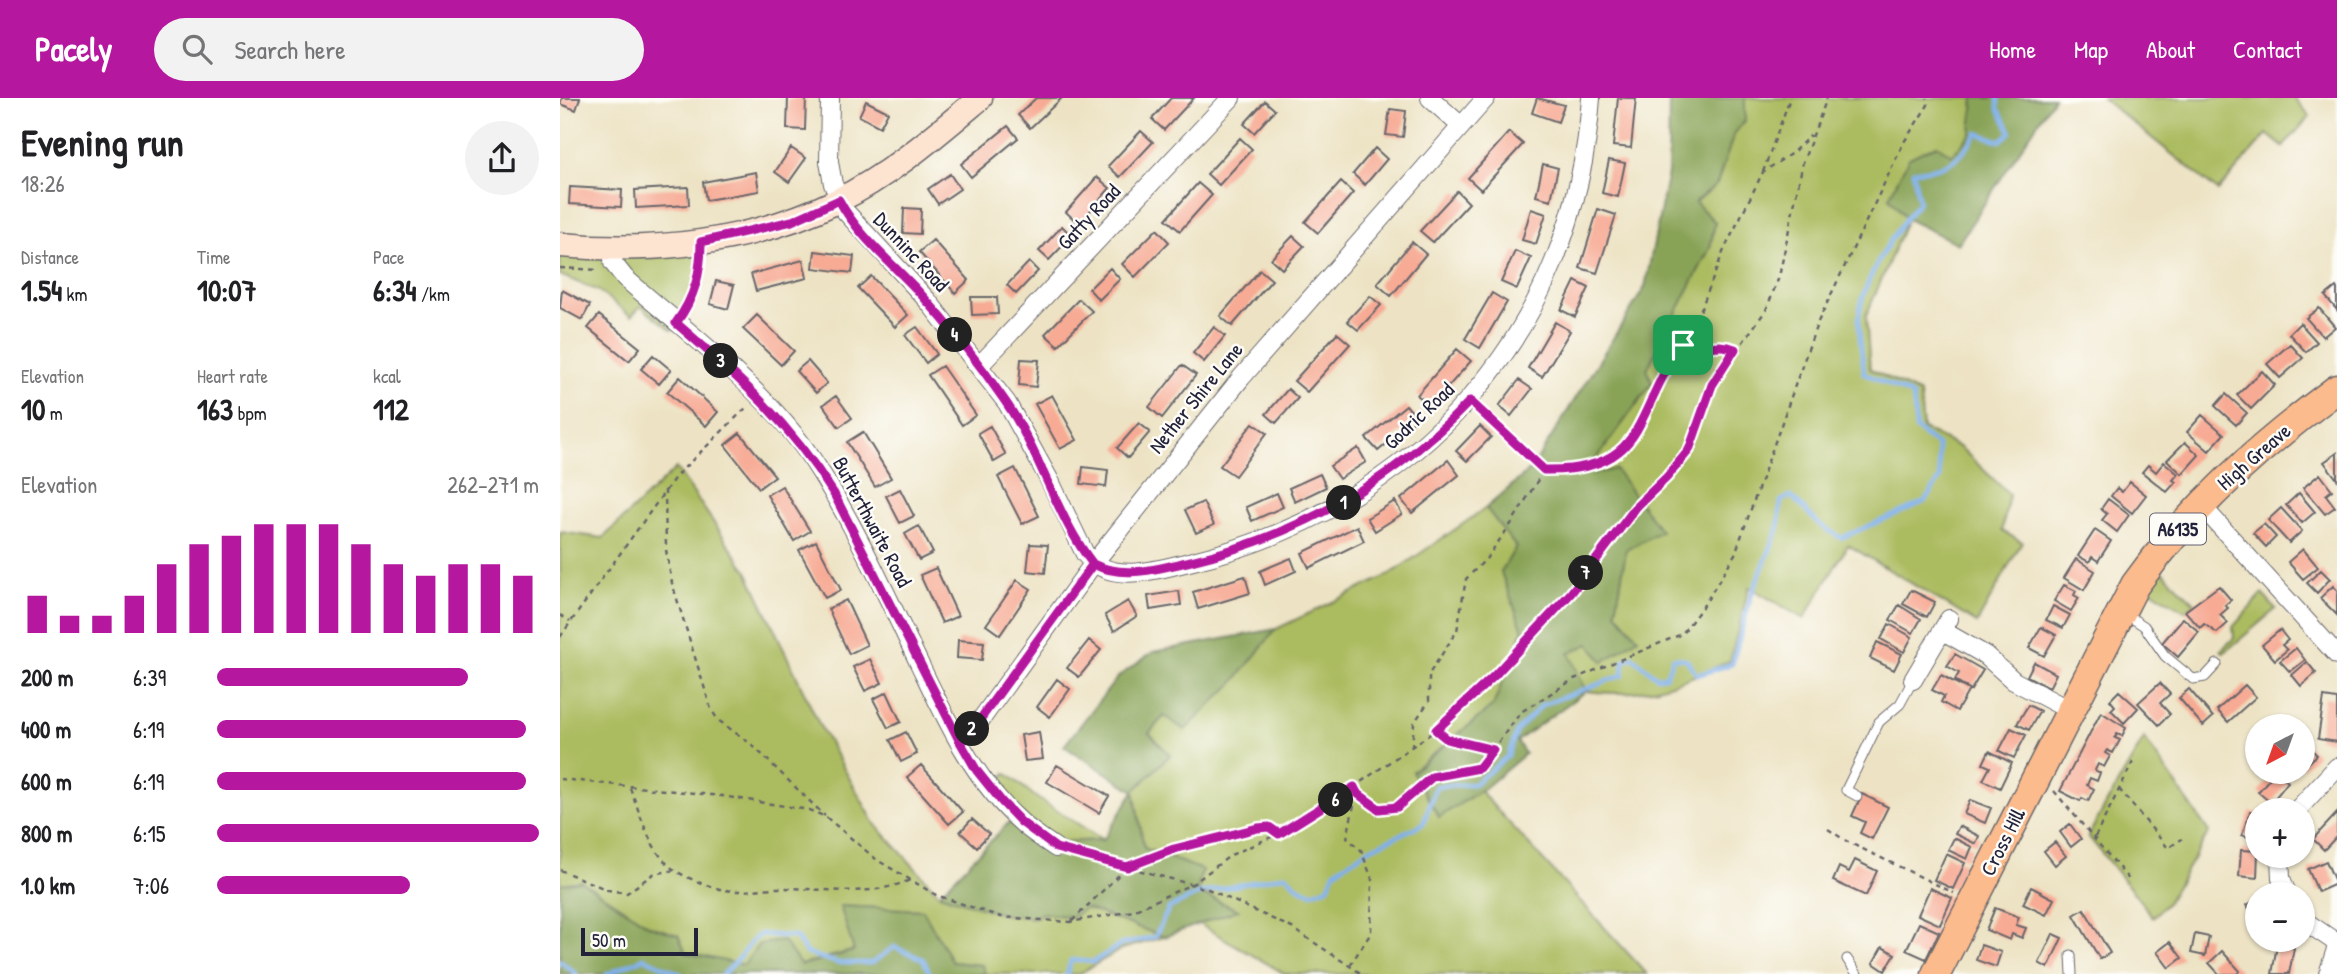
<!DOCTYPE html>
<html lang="en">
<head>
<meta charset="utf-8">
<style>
	body { margin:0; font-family:"Patrick Hand",sans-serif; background:#f2f2f2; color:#202124; height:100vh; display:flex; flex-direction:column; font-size:26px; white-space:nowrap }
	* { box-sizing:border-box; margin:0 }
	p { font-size:23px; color:#757577 }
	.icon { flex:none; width:38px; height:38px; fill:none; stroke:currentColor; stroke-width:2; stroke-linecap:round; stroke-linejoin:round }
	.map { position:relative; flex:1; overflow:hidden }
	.side { display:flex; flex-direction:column; background:#fff; width:560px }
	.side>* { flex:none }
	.needle { width:46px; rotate:221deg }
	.controls { position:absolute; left:1685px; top:616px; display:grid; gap:14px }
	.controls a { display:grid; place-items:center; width:70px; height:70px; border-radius:50%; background:#fff; box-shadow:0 2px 5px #0004; font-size:35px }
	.scale { position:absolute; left:21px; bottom:18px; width:117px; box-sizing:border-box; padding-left:7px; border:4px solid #22223b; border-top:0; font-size:19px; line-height:24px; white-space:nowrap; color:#22223b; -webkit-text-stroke:5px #fdfcf7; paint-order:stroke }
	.pin { position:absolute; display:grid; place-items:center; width:60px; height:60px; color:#fff; margin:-30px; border-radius:14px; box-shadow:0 4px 10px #0006 }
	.km { position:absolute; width:35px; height:35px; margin:-18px; border-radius:50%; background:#222; color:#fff; font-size:19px; line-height:35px; text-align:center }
	.round { display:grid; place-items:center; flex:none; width:74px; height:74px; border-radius:37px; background:#f2f2f2 }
	.head { display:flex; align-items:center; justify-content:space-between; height:119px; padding:0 21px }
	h1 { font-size:38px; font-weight:800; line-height:52px }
	.metrics { display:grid; grid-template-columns:repeat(3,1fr); gap:10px; height:119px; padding:7px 21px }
	.metrics div { display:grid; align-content:center }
	.metrics b { font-size:30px; font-weight:800 }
	.metrics small { font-size:19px; font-weight:400 }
	.metrics p { font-size:19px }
	.chart { height:196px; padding:14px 21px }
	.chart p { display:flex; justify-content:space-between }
	.chart svg { width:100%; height:126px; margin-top:7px; stroke:#b5179e; stroke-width:6 }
	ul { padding:0 21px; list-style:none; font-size:23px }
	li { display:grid; grid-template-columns:112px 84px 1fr; align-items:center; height:52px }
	li i { height:18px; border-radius:9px; background:#b5179e }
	header { display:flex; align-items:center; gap:42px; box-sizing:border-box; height:98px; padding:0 35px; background:#b5179e; color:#fff }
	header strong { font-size:33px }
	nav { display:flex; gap:38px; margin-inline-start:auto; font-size:24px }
	.search { width:490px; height:63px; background:#f2f2f2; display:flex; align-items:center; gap:18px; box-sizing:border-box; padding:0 24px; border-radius:38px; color:#757577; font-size:26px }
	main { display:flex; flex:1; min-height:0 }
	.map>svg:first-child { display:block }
	.green { fill:#abbb5f; stroke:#666e4d; stroke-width:2 }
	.forest { fill:#88a356; stroke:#556248; stroke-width:2 }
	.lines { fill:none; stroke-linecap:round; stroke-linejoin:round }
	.stream { stroke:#7fb0eb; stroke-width:4.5 }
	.building { fill:#f7aa94 }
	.lane-casing { stroke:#69666b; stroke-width:11 }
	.street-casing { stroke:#69666b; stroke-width:20 }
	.secondary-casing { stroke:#69666b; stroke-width:27 }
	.primary-casing { stroke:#69666b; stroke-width:31 }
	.path { stroke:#69666b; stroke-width:2.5; stroke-dasharray:5 5; stroke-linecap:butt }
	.lane { stroke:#fff; stroke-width:9 }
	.street { stroke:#fff; stroke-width:18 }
	.secondary { stroke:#fde4d1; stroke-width:24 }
	.primary { stroke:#fbbb8c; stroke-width:28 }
	.route-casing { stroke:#fff; stroke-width:14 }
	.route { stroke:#b5179e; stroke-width:9 }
	.labels { text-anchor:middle; stroke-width:5; stroke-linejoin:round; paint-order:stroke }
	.shield { fill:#fdfcf7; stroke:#646373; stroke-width:2 }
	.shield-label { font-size:19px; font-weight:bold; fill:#22223b }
	.street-label { font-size:21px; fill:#22223b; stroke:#fdfcf7 }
</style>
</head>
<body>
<header>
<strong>Pacely</strong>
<div class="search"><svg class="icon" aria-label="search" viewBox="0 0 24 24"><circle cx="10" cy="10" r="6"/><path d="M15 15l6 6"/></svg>Search here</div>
<nav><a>Home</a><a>Map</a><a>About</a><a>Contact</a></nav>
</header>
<main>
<section class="side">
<div class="head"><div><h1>Evening run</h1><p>18:26</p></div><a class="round"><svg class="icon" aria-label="share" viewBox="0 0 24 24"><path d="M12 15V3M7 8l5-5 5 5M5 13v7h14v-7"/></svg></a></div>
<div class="metrics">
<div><p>Distance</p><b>1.54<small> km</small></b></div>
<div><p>Time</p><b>10:07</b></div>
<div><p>Pace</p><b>6:34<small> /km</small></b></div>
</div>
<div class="metrics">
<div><p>Elevation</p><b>10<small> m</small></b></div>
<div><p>Heart rate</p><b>163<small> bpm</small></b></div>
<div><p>kcal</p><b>112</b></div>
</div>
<div class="chart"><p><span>Elevation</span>262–271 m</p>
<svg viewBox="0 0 160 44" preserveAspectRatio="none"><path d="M5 44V31M15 44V38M25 44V38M35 44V31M45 44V20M55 44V13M65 44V10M75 44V6M85 44V6M95 44V6M105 44V13M115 44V20M125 44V24M135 44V20M145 44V20M155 44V24"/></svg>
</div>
<ul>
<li><b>200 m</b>6:39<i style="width:78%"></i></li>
<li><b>400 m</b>6:19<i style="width:96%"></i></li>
<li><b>600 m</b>6:19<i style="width:96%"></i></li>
<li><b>800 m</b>6:15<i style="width:100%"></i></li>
<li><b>1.0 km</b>7:06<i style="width:60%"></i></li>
</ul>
</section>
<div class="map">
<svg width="1777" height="876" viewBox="0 0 1777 876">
	<rect width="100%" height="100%" fill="#fdfcf7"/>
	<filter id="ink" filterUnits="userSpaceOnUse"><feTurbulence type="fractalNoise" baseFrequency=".0143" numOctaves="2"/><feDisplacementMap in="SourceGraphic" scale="14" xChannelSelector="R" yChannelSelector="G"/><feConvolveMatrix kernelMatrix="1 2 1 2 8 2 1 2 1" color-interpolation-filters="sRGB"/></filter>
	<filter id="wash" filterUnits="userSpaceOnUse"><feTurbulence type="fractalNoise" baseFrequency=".00686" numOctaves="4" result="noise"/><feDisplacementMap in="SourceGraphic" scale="28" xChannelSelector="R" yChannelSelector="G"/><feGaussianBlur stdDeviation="1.57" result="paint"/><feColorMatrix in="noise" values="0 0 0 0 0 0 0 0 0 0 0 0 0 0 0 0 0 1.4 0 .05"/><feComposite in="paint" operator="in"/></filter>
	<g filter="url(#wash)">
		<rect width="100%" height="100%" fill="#ede3c4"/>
		<path class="green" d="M1185,0H1414L1411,36L1392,57L1329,99L1347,121L1306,218L1310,271L1360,296L1363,331L1401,350L1449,396L1442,433L1462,444L1417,525L1288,447L1244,521L1189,489L1170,563C1118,585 1084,601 1026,593L1008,555C1060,531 1058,502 1066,452L1100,433L1055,372L1033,376L1029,371L1092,285L1087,271L1150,150L1155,124L1135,105L1157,86L1174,36L1184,23Z
			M1542,0H1734L1750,18L1723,49L1707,36L1658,93Z
			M144,152C142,185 133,207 112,232L81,208L71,218L39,193L0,177V155Z
			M116,370L187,473L260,628L315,726L379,796L442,816L474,820L481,815L512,819L526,810L604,839L562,851L519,876H425L422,867L392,864L363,812L281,808L294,852L240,867L184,868L126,855L118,837L90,828L21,783L0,786V434L43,440Z
			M926,410L956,449L941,474L963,532L933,608L852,673L879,719L920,693L1087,876H725L639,826L677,812L637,793L642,772L584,750L574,693L610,657L589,635L604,617L674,584L716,531L829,477Z
			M1602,473L1635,505L1625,513L1589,491Z
			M1702,496L1716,511L1664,555L1661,552L1674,540L1673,529Z
			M1584,640L1649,734L1607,805L1593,819L1528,738Z
			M446,675L477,700L543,742L499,744L459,714L438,684Z"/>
		<path class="forest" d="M1109,0H1185V23L1174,36L1157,86L1135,104L1155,124L1150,150L1087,271L1092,285L1029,371L1033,376L1055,371L1101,433L1066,452L1056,514L1078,540L1043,564L1029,546L1009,555L1026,593L957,643L965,656L926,689L879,719L852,674L933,608L963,532L941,474L956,449L926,410L972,370L1085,189L1108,75Z
			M1414,0H1494L1398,146L1347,121L1329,99L1349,60L1377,47L1392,57L1411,36Z
			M716,531L674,584L625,632L604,618L589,635L610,657L574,693L584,750L642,772L637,794L678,812L604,839L526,810L512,819L482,815L474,820L442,816L379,796L459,714L499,744L543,742L574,693L504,648L558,579L593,554Z
			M21,783L90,828L118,837L126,855L184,867L199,846L223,843L241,867L294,853L280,808L363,812L392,864L422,867L425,876H0V786Z"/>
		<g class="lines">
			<path class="stream" d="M0,863L16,876
				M47,876L84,860L121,876
				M163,876C178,865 185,848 200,836L236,839L246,855L278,865H312L334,849L363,861L370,876
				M507,876L511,862L533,864L562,846L595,839L609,810L641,795L726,777L738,789L752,795L768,789L775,773L809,751L863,726L876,688L914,686L948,658L957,633L982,607L1063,577L1064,563L1073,559L1097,579L1106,578L1113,560L1126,561L1137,577L1172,566L1192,495L1218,432L1221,403L1231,398L1260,427L1281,440L1364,404L1380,381L1378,348L1356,331L1353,298L1304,275C1303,257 1298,238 1299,220C1301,184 1336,130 1359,104L1353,73C1386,72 1399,63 1417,35L1440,43L1451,34L1438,10V0"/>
		</g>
		<g id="blocks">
			<path class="building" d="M2,0H20L16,12L0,6Z
				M228,0H246L245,32L227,31Z
				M476,0H502L470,30L458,17Z
				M611,0H634L604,32L592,21Z
				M977,0L1004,7L998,24L972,15Z
				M1058,0H1076L1071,50L1053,48Z
				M306,3L328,14L320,29L299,18Z
				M705,3L715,12L694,35L684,26Z
				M830,11L846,13L843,39L826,37Z
				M448,28L458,40L411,79L401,66Z
				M581,33L593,44L560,79L548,68Z
				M949,34L963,46L921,92L908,80Z
				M680,40L692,51L659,87L647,76Z
				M231,50L246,60L229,84L215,74Z
				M815,50L827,61L805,87L793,76Z
				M1049,62L1065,65L1058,99L1042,95Z
				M983,66L998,70L991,102L976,98Z
				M196,74L199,93L146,102L143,84Z
				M390,76L400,91L378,106L368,91Z
				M537,79L550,90L519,126L506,114Z
				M781,84L793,95L758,135L745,124Z
				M638,85L652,97L620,133L606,121Z
				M10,89L62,92L61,109L9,106Z
				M128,89L129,107L76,110L75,92Z
				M897,93L909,105L873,144L860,133Z
				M344,110L361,111L360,136L343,135Z
				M971,111L986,116L976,146L962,142Z
				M1038,111L1056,117L1037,175L1020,170Z
				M502,128L512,138L489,162L479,153Z
				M597,131L609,144L575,179L562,166Z
				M733,138L744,148L722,171L711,161Z
				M373,142L409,182L395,195L359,154Z
				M852,144L866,156L831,198L817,186Z
				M255,153L294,158L292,175L253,170Z
				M955,153L971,160L957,191L941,184Z
				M243,162L247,180L196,193L191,176Z
				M469,164L478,173L456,196L447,187Z
				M550,170L560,181L539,202L529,191Z
				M700,172L712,182L672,228L660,218Z
				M311,178L348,217L335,229L298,190Z
				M156,183L174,187L168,211L150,206Z
				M1015,183L1029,190L1015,219L1001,212Z
				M1776,189L1777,191V212L1765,198Z
				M2,192L30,207L22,222L0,210Z
				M932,195L947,204L920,250L905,241Z
				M810,198L821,207L798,232L787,223Z
				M411,199H437L438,216L412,217Z
				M519,201L532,213L498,248L485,236Z
				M1759,210L1775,229L1763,239L1746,220Z
				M39,217L80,250L69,263L28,230Z
				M197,217L234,253L221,267L183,231Z
				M995,224L1010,233L982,279L968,270Z
				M1740,225L1757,244L1746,254L1729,236Z
				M357,229L377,256L366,265L345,237Z
				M654,229L665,238L644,264L633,255Z
				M777,235L790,246L747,294L734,283Z
				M1730,246L1743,260L1720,280L1707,266Z
				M897,251L911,263L871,308L857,297Z
				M93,257L111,272L99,286L81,271Z
				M461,261L479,262L476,289L459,287Z
				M248,263L267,285L256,295L236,273Z
				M622,267L636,277L602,320L589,309Z
				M382,268L416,317L402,327L368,277Z
				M1702,273L1715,287L1691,311L1677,297Z
				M120,279L158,314L146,328L107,294Z
				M959,282L972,291L951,318L939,308Z
				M728,291L738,300L716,325L706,316Z
				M1666,296L1687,315L1676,327L1655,308Z
				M492,297L517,342L500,351L475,306Z
				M276,298L292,320L279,329L263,307Z
				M846,307L857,320L818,353L806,340Z
				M1642,317L1664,336L1649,353L1627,334Z
				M579,325L590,334L568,360L557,350Z
				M693,325L707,335L675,378L660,368Z
				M430,328L446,357L434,364L418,335Z
				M920,328L931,339L907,363L896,353Z
				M303,334L331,380L315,389L287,344Z
				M180,335L215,378L199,390L165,347Z
				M1625,344L1639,357L1622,376L1607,362Z
				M798,350L806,364L779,381L770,368Z
				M1777,355V381L1764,364Z
				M888,362L899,377L852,415L841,401Z
				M1604,364L1618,376L1613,382L1616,384L1607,394L1582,374L1588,367L1596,374Z
				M523,369L548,372L546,389L521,386Z
				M455,370L479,418L462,426L438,379Z
				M760,376L766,389L735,404L729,390Z
				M1760,376L1772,392L1766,397L1775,409L1765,416L1743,390Z
				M1570,384L1586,397L1572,415L1551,398L1557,390L1562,394Z
				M222,388L250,433L234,443L207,397Z
				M340,391L354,418L340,425L326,398Z
				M717,395L723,409L692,423L686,409Z
				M1739,395L1755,414L1742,425L1726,407Z
				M1548,401L1569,417L1557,434L1542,422L1547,416L1541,411Z
				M835,403L842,416L815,433L807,420Z
				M643,404L654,427L636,435L625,412Z
				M1721,410L1742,433L1729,445L1708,422Z
				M1704,426L1716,439L1706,449L1693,435Z
				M359,428L373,455L359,462L345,436Z
				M797,428L804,443L749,470L742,455Z
				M1535,432L1551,443L1538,463L1532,459L1529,464L1518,458Z
				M256,443L281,492L265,500L239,452Z
				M470,446L488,447L485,475L467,473Z
				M1743,451L1758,469L1743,481L1728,464Z
				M731,460L736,473L705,487L700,473Z
				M1516,461L1535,473L1524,492L1504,480Z
				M376,470L398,518L382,525L360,477Z
				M1761,472L1770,481L1757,495L1747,485Z
				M685,478L690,495L638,511L633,494Z
				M457,482L471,491L440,537L426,527Z
				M1504,487L1516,493L1514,497L1519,500L1511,513L1494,503Z
				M1659,488L1671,502L1665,507L1668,510L1660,517L1668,525L1657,535L1644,526L1640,530L1625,513Z
				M1773,488L1777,492V517L1760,500Z
				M1351,492L1375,504L1367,519L1343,506Z
				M619,493L621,507L590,512L588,498Z
				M286,502L307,547L289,556L268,511Z
				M568,503L577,518L554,533L545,517Z
				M1339,507L1361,521L1353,535L1330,522Z
				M1493,508L1510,517L1503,530L1486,522Z
				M1623,520L1639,534L1618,559L1602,545Z
				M1329,526L1352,539L1344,554L1321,541Z
				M1481,529L1496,537L1484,558L1469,550Z
				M1720,532L1728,542L1722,547L1727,552L1715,562L1702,547Z
				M398,542L424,544L422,562L397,560Z
				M529,542L541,552L519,579L507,570Z
				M1317,544L1342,556L1334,572L1310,560Z
				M1736,550L1745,562L1730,574L1720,563Z
				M1395,556L1423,572L1411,592L1395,582L1399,575L1387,568Z
				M310,561L322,585L305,593L293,569Z
				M1474,564L1496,576L1489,590L1467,578Z
				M1747,564L1756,575L1741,588L1732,577Z
				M1381,577L1409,592L1397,613L1381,604L1384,598L1372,592Z
				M497,581L510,591L490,619L477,609Z
				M1600,585L1610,596L1600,605L1610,616L1599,627L1578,605Z
				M1685,587L1696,599L1668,624L1657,612Z
				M1629,591L1653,619L1643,628L1619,600Z
				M1559,593L1578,610L1564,625L1551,612L1555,608L1550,602Z
				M327,594L341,624L328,630L313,601Z
				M1764,599L1777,601V644L1758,641Z
				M1468,607L1480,613L1469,632L1457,626Z
				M1541,614L1566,630L1562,638L1557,636L1555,640L1560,642L1553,655L1547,652L1545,655L1550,658L1544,669L1538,666L1535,672L1540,675L1537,683L1530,680L1527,687L1534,691L1528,703L1522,700L1520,703L1500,693Z
				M1451,630L1466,637L1454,660L1439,653Z
				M346,634L357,656L341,664L330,642Z
				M479,634L483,661L465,663L461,637Z
				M1745,645L1757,657L1743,670V646Z
				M1429,653L1452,665L1440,690L1423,682L1430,669L1423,666Z
				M361,667L403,714L389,726L347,679Z
				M497,667L549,698L539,715L487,684Z
				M1715,674L1728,684L1711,705L1698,694Z
				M1302,696L1328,709L1312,741L1300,735L1305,724L1292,718Z
				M1410,702L1431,710L1425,725L1404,716Z
				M1690,713L1698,716V742L1682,737Z
				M1777,715V738L1764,752L1753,741Z
				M412,721L429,736L417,749L400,734Z
				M1510,726L1521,741L1511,749L1500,734Z
				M1399,728L1419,738L1416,746L1395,736Z
				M1394,740L1412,749L1407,761L1388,752Z
				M1495,744L1506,758L1495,767L1484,753Z
				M1681,752L1698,753L1697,780L1679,778Z
				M1386,756L1405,765L1393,791L1374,782Z
				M1295,762L1317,773L1306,798L1273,783L1279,769L1289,774Z
				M1766,763L1776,786L1758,794L1748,771Z
				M1471,789L1494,801L1486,817L1463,806Z
				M1370,790L1392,800L1380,827L1358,817Z
				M1698,801V828L1687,807Z
				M1435,810L1459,819L1456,827L1466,830L1462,840L1452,836L1450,842L1426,832Z
				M1524,811L1550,855L1540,861L1514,817Z
				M1359,825L1379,834L1366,861L1346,852Z
				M1493,836L1502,840L1488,870L1479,865Z
				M1635,836L1649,839L1645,858L1631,855Z
				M1610,844L1622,860L1609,870L1597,854Z
				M1421,847L1441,854L1436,869L1416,862Z
				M1717,847L1734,850L1729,876H1712Z
				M1322,849L1335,856L1325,873L1313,865Z
				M1662,853L1680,873L1677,876H1659L1649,865Z"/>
		</g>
	</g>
	<g filter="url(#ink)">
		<use href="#blocks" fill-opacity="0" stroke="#69666b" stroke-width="2"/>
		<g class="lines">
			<g class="lane-casing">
				<path id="lane" d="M1564,515L1584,528L1605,558L1633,581L1645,579L1657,566
					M1297,698L1286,692L1319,624L1340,606L1353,582
					M1511,857L1512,876
					M1287,861L1297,876"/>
			</g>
			<g class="street-casing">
				<path id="street" d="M270,0L269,64L273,86L285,113L368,203L447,305L489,381L525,456C550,487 596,472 629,464C857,410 1015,236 1031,0
					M870,0L901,28
					M54,150L53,165L65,180C130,237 206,291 254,364C295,427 327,498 359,565C386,621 414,683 462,725C472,734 484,742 496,750
					M419,268L671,0
					M1640,406L1777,557
					M1383,533L1425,557L1454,583L1509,612
					M1353,582L1389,521
					M399,642L417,627L533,466L681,280L926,0
					M1737,712L1777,669
					M1720,758L1721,780L1727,796
					M1743,822L1777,845
					M1768,876L1777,848"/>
			</g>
			<g class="secondary-casing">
				<path id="secondary" d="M0,147C94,155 191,145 277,103C329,78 376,37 420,0"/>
			</g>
			<g class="primary-casing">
				<path id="primary" d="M1376,876L1575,487C1631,409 1700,348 1777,291"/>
			</g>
			<path class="path" d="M1203,74L1230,0
				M0,170L40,172
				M126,211L138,186L141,165
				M1124,248C1141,255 1158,244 1175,251
				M920,312L984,372
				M105,392L106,452L112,485L151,611L158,622L191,646L265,718
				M0,517L10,523
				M0,539L116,378L188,308
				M877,633L887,641L933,652
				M852,649L854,625L869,603V576L897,533L906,481L926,461L951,426L984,372H1020L1039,367L1064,348L1086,319L1115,258L1130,239L1164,152L1203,74L1232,55L1251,37
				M0,681L162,698L249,712L266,719L317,762L376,797L441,819L510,824L573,813L634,785L671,757L740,726L876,632L934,578L1011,495L1077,408L1107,379L1129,352L1152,287L1206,212L1219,179L1243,64L1267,0
				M70,690C81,717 90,756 116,773C129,781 151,790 166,792C183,795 196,791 213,790C259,789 307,801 350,782
				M1559,691L1608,750L1622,741
				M1494,693L1571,784
				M797,695C841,727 835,703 870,680C882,673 905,672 919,670L961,614L1014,581L1122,536L1146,504L1175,456L1257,226L1344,44L1368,7L1367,0
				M1268,731L1286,743L1394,795
				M1535,739L1573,664
				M512,754L648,791L732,830L802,876
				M0,772L48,792L67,795L93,776L115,772
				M512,823L567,769L614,751L698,730L709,729L719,736
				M790,867L811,835L812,781L801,752L787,740L796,697"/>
			<use href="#lane" class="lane"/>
			<use href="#street" class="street"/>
			<use href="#secondary" class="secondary"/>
			<use href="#primary" class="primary"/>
		</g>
	</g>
	<g class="lines" filter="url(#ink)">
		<g class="route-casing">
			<path id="route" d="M1123,247C1072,312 1092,374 984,372L910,303C831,385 738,438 627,464C596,471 563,481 533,466L416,627L399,642L274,396C229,324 179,279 116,225C135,199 141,175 141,144L232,123L279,102C298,138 332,165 359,194C390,228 419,265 445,303C480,353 497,421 533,466L416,627L399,642L417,673L442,704L461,724L496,750L567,769L614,751L698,730L709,729L719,736L794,689L797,695L819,711L837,709L872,679L919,670L933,652L887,641L876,632L934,578L1011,495L1077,408L1107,379L1129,352L1152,287L1175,251C1157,243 1140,255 1123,247"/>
		</g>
		<use href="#route" class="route"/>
	</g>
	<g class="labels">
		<rect class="shield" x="1590" y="415.5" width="56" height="31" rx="5"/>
		<g class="shield-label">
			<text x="1618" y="438">A6135</text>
		</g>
		<g class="street-label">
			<text transform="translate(529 119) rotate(-47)" y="7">Gatty Road</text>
			<text transform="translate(351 154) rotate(47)" y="7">Dunninc Road</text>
			<text transform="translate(636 300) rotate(-51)" y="7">Nether Shire Lane</text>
			<text transform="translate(859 318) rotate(-43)" y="7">Godric Road</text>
			<text transform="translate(1694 359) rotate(-41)" y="7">High Greave</text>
			<text transform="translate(312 424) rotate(62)" y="7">Butterthwaite Road</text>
			<text transform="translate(1443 744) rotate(-63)" y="7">Cross Hill</text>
		</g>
	</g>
</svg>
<div class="controls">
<a><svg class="needle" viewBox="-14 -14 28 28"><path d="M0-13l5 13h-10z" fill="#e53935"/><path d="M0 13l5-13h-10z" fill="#757577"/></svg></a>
<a>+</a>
<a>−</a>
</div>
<div class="scale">50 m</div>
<div class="pin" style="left:1123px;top:247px;background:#1e9e55"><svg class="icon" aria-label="arrive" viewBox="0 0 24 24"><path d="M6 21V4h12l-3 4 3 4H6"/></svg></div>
<b class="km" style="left:784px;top:405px">1</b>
<b class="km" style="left:412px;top:631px">2</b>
<b class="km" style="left:161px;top:263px">3</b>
<b class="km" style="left:395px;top:237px">4</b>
<b class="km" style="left:776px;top:702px">6</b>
<b class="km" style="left:1026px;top:475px">7</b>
</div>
</main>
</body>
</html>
